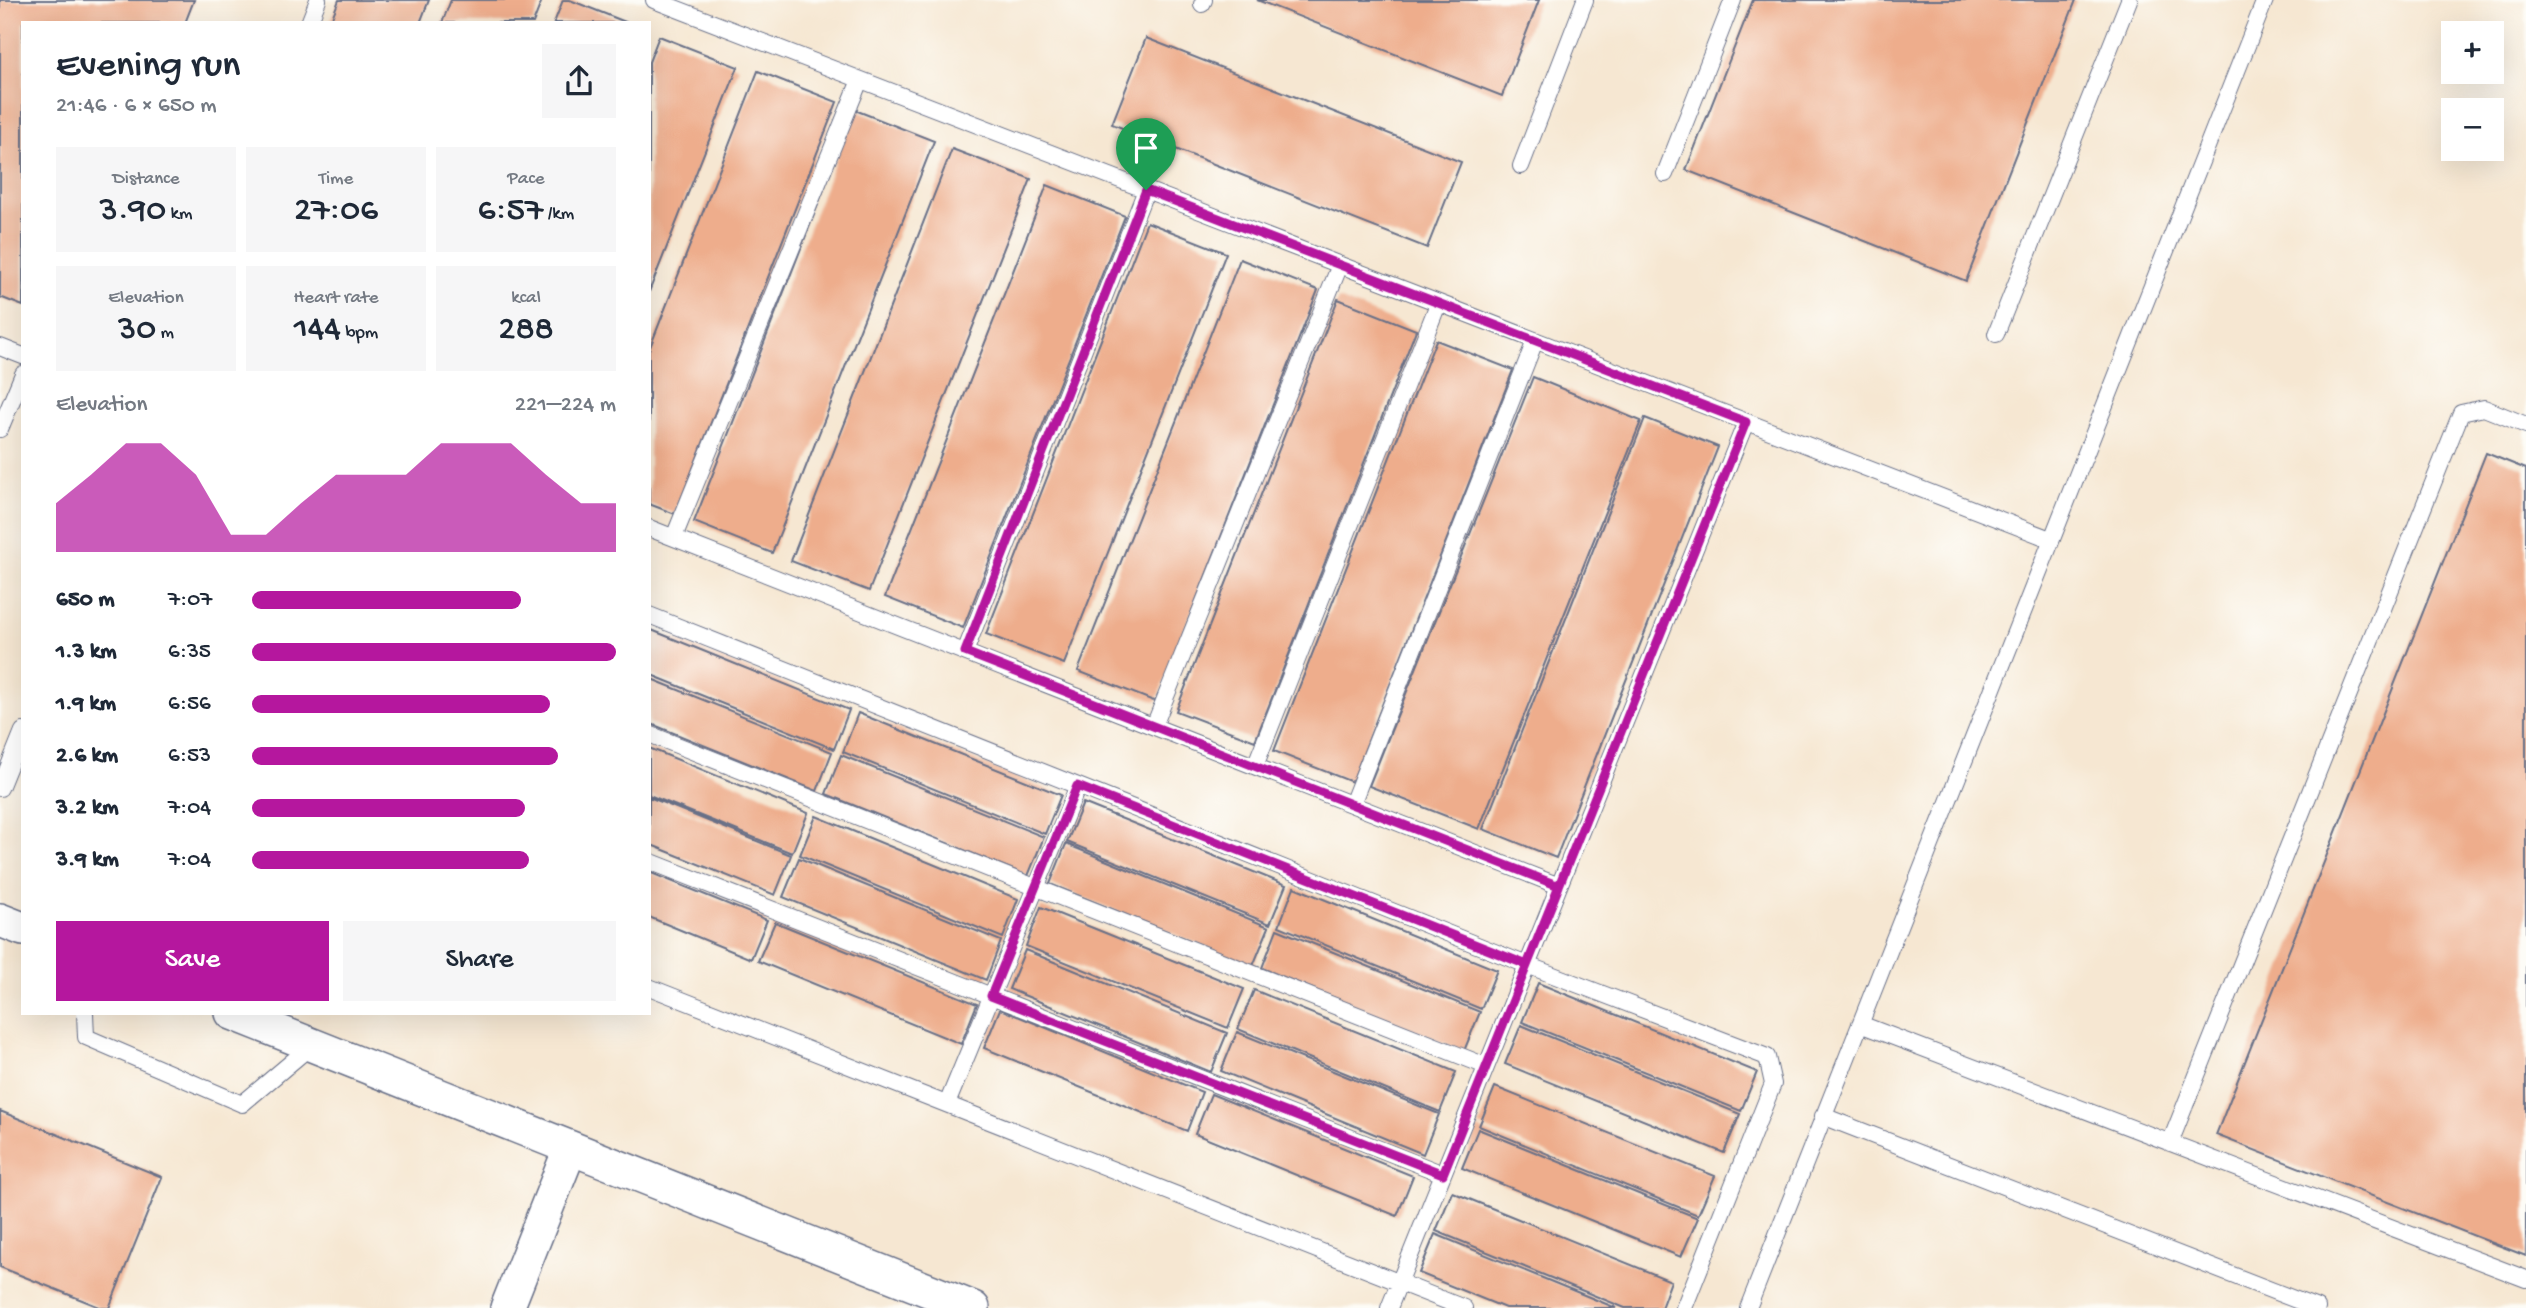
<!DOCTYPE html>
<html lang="en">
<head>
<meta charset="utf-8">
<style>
	body { margin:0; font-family:"Gochi Hand",sans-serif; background:#f6f6f7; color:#1f2937; height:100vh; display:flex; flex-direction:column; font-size:26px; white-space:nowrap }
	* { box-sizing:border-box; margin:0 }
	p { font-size:23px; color:#747a83 }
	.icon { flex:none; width:38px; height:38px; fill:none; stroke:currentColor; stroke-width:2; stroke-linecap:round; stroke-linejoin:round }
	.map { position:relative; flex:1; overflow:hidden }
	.panel { position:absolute; left:21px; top:21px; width:630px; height:994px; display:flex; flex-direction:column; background:#fff; border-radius:0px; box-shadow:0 7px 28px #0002 }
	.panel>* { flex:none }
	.buttons { position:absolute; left:2441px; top:21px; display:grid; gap:14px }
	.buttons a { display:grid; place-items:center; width:63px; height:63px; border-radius:0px; background:#fff; box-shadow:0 7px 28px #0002; font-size:35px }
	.pin { position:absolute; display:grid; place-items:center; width:60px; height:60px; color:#fff; margin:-72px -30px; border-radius:50% 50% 50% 0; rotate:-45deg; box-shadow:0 0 7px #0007 }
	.pin .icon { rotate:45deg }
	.round { display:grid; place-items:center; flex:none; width:74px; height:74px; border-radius:0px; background:#f6f6f7 }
	.overview { display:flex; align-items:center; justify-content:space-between; height:119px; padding:0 35px }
	h1 { font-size:38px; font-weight:600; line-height:52px }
	.stats { display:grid; grid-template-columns:repeat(3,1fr); gap:10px; height:119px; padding:7px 35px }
	.stats div { display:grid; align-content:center; border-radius:0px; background:#f6f6f7; text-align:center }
	.stats b { font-size:35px; font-weight:600 }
	.stats small { font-size:19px; font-weight:400 }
	.stats p { font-size:19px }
	.chart { height:196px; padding:14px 35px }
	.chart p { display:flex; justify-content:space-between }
	.chart svg { width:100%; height:126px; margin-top:7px; fill:#b5179e; opacity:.7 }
	.primary-button { display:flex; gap:14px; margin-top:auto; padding:14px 35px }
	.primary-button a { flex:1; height:80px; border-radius:0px; background:#b5179e; color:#fff; font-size:28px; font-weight:600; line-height:80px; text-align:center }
	.primary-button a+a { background:#f6f6f7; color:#1f2937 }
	ul { padding:0 35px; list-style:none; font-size:23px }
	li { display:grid; grid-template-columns:112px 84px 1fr; align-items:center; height:52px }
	li i { height:18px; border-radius:9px; background:#b5179e }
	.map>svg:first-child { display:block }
	.building { fill:#eead8c }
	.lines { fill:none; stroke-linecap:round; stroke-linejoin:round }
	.service-casing { stroke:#686f87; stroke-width:18 }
	.minor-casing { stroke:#686f87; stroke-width:36 }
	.service { stroke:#fff; stroke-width:16 }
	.minor { stroke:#fff; stroke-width:33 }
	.route-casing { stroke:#fff; stroke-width:14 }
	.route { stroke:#b5179e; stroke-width:9 }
</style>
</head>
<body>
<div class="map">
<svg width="2526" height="1308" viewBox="0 0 2526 1308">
	<rect width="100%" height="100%" fill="#fdfcf7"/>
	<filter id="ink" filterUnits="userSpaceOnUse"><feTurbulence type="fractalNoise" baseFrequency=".0143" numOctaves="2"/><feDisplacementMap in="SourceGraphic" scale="14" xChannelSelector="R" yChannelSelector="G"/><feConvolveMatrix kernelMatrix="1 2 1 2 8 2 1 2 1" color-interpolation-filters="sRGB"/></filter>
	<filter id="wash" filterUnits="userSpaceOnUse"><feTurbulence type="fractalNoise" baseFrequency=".00686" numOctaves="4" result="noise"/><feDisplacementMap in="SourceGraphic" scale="28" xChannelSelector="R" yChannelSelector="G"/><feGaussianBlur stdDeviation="1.57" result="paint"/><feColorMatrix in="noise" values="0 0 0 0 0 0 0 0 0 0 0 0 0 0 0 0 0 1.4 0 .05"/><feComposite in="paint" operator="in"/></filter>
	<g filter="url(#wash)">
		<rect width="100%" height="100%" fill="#f6e7d2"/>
		<g id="blocks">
			<path class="building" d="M0,0H194L185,23H23V306L0,297Z
				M339,0H429L420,23H330Z
				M451,0H542L533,23H442Z
				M563,0H570L628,23H554Z
				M1257,0H1539L1502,96Z
				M1753,0H2076L1966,281L1686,170Z
				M659,36L738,67L649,292V62Z
				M1146,38L1461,162L1427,248L1112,124Z
				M758,71L837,102L675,514L649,504V350Z
				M855,110L934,141L772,553L694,522Z
				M952,149L1031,179L869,591L791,561Z
				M1047,185L1125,216L963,628L885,597Z
				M1147,222L1226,253L1064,664L986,634Z
				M1240,259L1318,290L1156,702L1078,671Z
				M1338,299L1416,330L1255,741L1176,711Z
				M1436,340L1513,370L1352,782L1274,751Z
				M1533,377L1641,421L1479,829L1369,786Z
				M1645,418L1718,447L1556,858L1483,829Z
				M2486,453L2526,469V1256L2216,1135Z
				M649,629L849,710L834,749L649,674Z
				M649,678L832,752L817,791L649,723Z
				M858,713L1061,795L1045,834L843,752Z
				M649,748L808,813L792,853L649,795Z
				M841,755L1044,837L1028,876L826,794Z
				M649,797L791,855L775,895L649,844Z
				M1083,803L1286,885L1270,924L1067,842Z
				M816,816L1018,899L1003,938L800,855Z
				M1066,844L1269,927L1253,966L1050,884Z
				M799,858L1001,941L986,980L783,897Z
				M649,872L767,920L751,959L649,917Z
				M1294,887L1497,970L1481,1009L1279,926Z
				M1041,907L1244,989L1228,1028L1026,946Z
				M775,922L977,1004L961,1044L758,961Z
				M1277,929L1480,1012L1464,1051L1262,968Z
				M1025,950L1227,1033L1211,1072L1009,989Z
				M1538,983L1757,1072L1741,1111L1522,1022Z
				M1254,990L1456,1072L1440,1112L1238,1029Z
				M1000,1009L1202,1092L1187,1131L984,1048Z
				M1521,1025L1740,1114L1724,1153L1505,1064Z
				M1237,1032L1439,1114L1423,1154L1221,1071Z
				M1495,1087L1715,1176L1698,1215L1479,1126Z
				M1211,1094L1413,1176L1397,1216L1195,1134Z
				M0,1111L162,1177L109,1308H102L0,1267Z
				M1478,1129L1698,1218L1681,1257L1462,1168Z
				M1452,1192L1671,1281L1661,1308H1625L1436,1231Z
				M1435,1234L1616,1308H1505L1419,1273Z"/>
		</g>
	</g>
	<g filter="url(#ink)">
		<use href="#blocks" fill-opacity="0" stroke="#686f87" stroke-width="2"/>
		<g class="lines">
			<g class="service-casing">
				<path id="service" d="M654,0L2050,539
					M1202,4L1204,0
					M309,23L318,0
					M1521,166L1585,0
					M1665,174L1733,0
					M1996,334L2129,0
					M0,347L23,356
					M0,429L23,374
					M649,528L1559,886
					M674,537L860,80
					M649,615L1527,965L1767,1057L1773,1084L1684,1308
					M965,652L1146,190
					M1154,726L1340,265
					M649,734L1486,1066
					M1255,766L1438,304
					M0,788L23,731
					M1352,804L1535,341
					M649,861L1443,1174
					M649,987L1464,1308
					M85,1013L86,1037L242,1104L312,1045
					M1860,1024L2526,1279
					M947,1104L1078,786
					M1823,1116L2317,1308
					M2170,1143L2461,413L2484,408L2526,425
					M1389,1308L1746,422
					M1748,1308L2265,0"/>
			</g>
			<g class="minor-casing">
				<path id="minor" d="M0,920L23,929
					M232,1013L973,1308
					M507,1308L570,1149"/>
			</g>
			<use href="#service" class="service"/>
			<use href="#minor" class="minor"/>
		</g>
	</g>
	<g class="lines" filter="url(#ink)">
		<g class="route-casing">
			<path id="route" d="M1146,190L965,652L1559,886L1443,1174L991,996L1077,786L1527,965C1600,784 1673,603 1746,422L1146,190"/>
		</g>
		<use href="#route" class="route"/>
	</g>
</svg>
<div class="buttons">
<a>+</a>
<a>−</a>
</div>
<div class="pin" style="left:1146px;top:190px;background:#1e9e55"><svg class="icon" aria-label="arrive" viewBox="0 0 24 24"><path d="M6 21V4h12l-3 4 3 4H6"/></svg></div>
<section class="panel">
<div class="overview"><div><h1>Evening run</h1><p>21:46 · 6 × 650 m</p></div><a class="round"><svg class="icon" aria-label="share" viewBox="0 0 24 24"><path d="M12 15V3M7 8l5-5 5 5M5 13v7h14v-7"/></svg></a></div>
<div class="stats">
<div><p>Distance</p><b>3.90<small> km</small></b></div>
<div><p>Time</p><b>27:06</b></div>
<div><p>Pace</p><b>6:57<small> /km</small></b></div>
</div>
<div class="stats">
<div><p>Elevation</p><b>30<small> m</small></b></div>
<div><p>Heart rate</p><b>144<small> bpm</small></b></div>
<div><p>kcal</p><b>288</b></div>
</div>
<div class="chart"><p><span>Elevation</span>221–224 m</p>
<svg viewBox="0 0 160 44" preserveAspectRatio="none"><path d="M0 44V27L10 17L20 6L30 6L40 17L50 38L60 38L70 27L80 17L90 17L100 17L110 6L120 6L130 6L140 17L150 27L160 27V44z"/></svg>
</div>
<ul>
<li><b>650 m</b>7:07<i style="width:74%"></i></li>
<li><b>1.3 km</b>6:35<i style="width:100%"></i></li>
<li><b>1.9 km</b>6:56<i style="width:82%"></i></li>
<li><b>2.6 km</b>6:53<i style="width:84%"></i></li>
<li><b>3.2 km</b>7:04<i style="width:75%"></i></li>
<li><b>3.9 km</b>7:04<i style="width:76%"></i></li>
</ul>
<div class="primary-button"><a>Save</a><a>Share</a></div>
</section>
</div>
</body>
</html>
